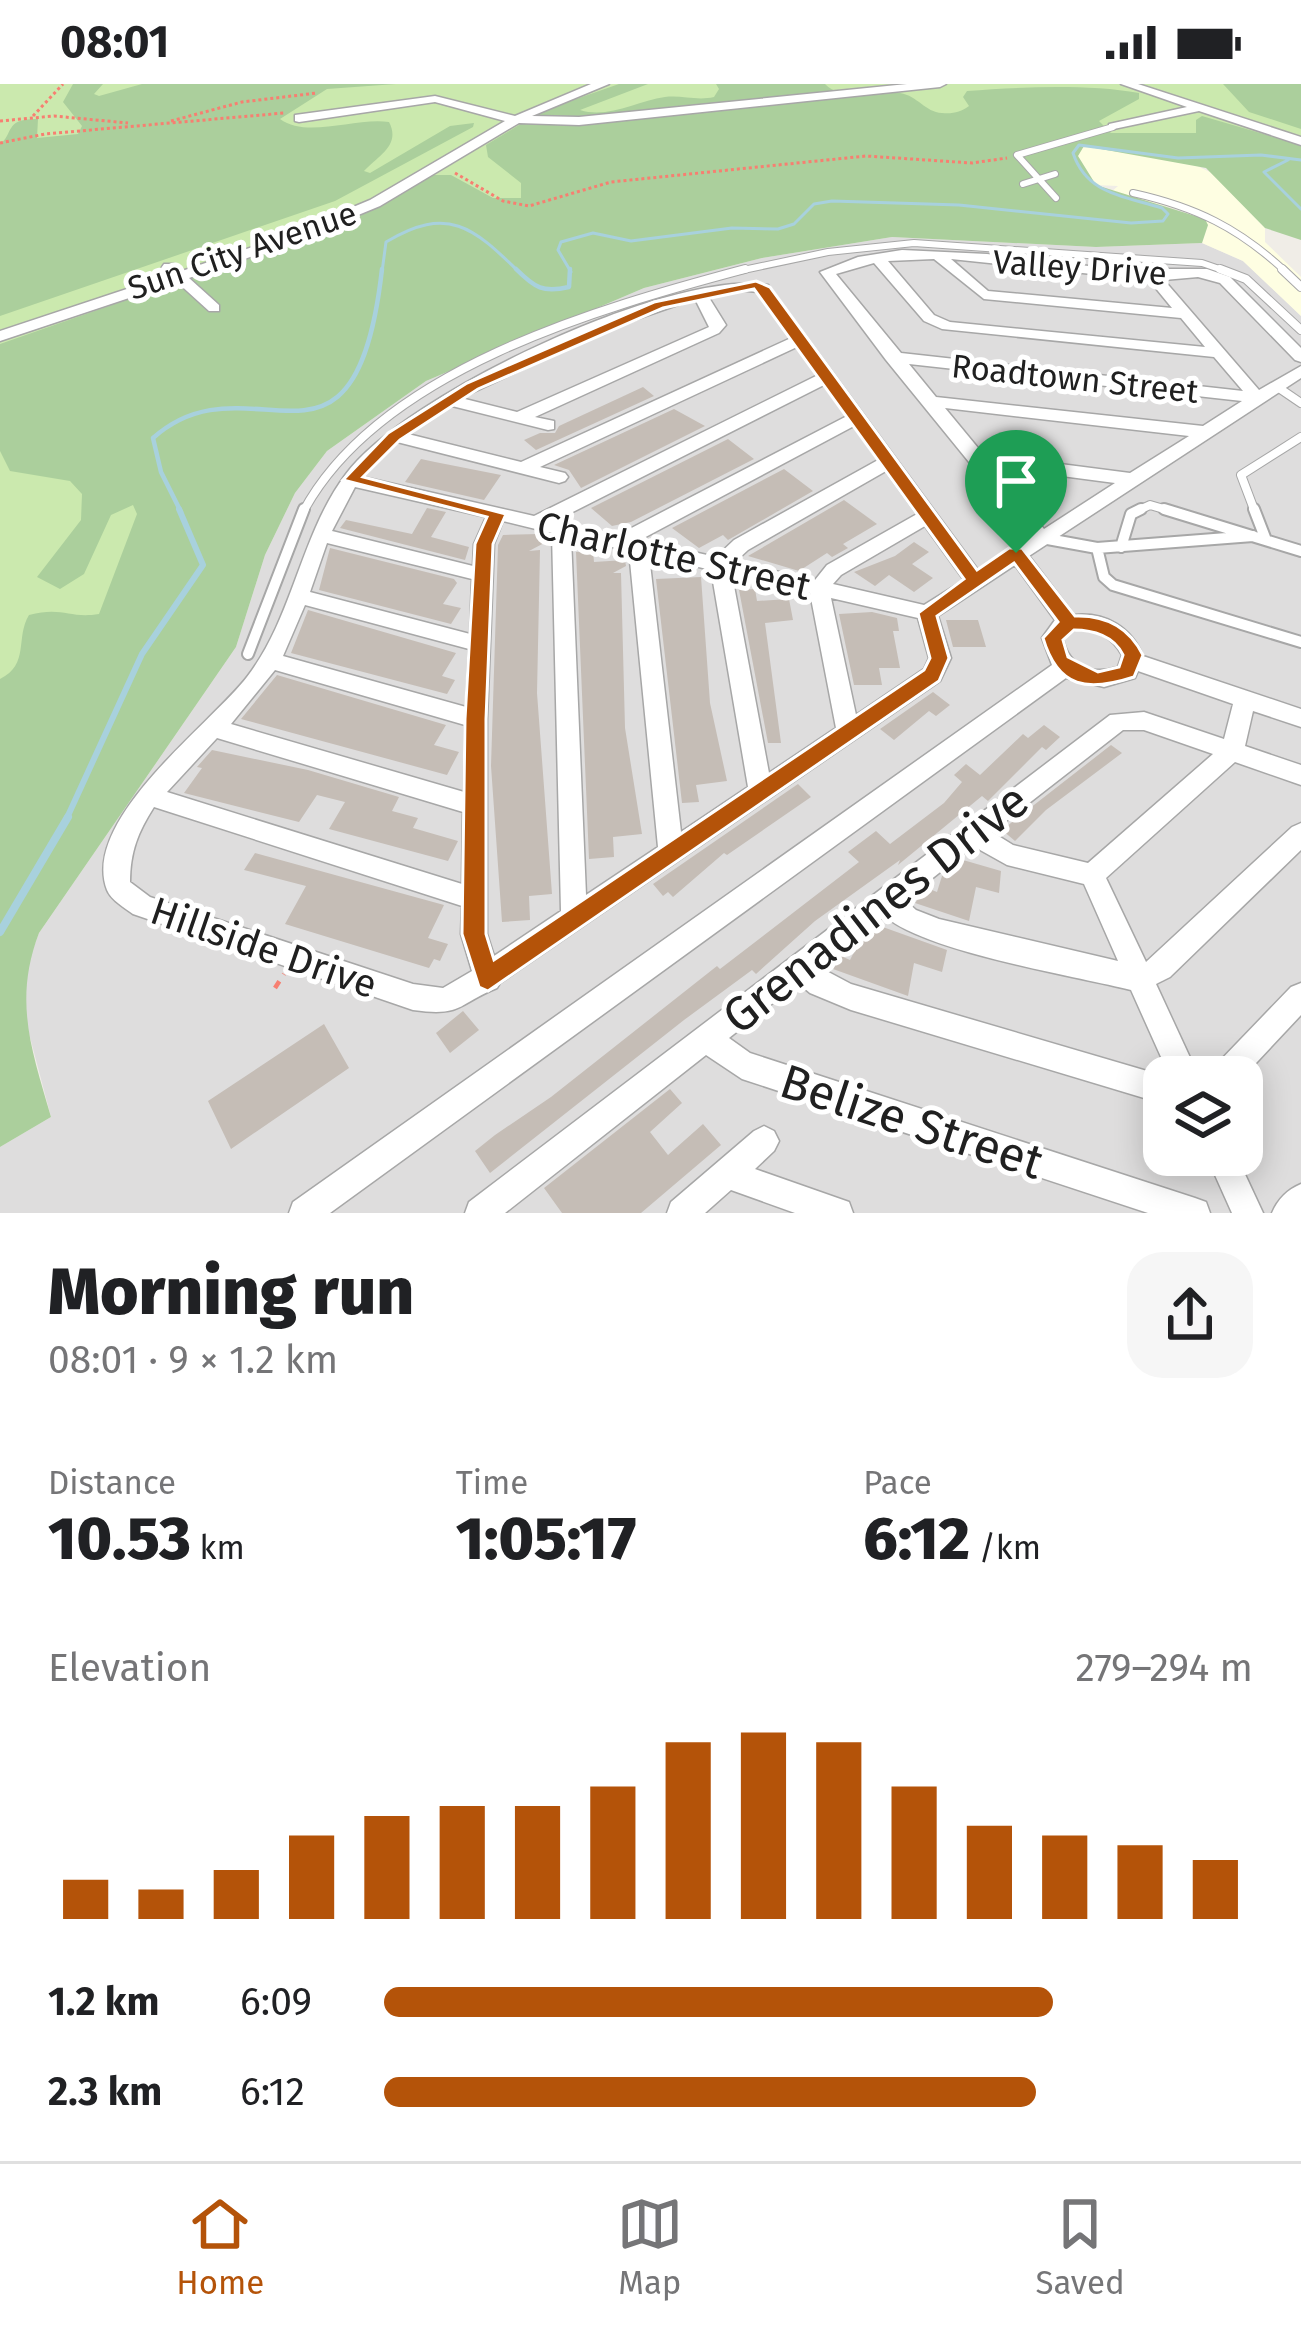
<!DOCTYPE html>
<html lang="en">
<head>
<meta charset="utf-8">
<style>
	body { margin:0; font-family:"Fira Sans",sans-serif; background:#f6f6f6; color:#202124; height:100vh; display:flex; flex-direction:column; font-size:45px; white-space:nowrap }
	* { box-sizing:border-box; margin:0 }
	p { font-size:39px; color:#757577 }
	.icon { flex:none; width:66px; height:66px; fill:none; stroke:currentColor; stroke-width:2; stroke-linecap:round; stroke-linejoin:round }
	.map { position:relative; height:1129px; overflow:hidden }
	.side { display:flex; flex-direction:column; background:#fff; flex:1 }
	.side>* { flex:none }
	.fabs { position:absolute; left:1143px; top:972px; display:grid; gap:24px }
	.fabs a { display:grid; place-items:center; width:120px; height:120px; border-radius:24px; background:#fff; box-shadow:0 6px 30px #0003; font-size:60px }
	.pin { position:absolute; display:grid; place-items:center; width:102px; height:102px; color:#fff; margin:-123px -51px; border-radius:50% 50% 50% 0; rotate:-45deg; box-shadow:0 0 12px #0007 }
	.pin .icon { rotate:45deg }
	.round { display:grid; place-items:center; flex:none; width:126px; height:126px; border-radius:36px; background:#f6f6f6 }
	.head { display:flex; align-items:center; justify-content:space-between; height:204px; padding:0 48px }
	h1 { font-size:66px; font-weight:800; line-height:90px }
	.figures { display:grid; grid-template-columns:repeat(3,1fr); gap:18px; height:204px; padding:12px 48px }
	.figures div { display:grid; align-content:center }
	.figures b { font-size:60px; font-weight:800 }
	.figures small { font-size:33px; font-weight:400 }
	.figures p { font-size:33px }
	.chart { height:336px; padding:24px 48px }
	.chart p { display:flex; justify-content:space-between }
	.chart svg { width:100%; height:216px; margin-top:12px; stroke:#b45309; stroke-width:6 }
	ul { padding:0 48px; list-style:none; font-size:39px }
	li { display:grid; grid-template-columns:192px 144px 1fr; align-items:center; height:90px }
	li i { height:30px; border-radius:15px; background:#b45309 }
	.status { display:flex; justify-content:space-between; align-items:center; height:84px; padding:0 60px; background:#fff; direction:ltr }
	.status svg { height:33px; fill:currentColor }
	.dock { display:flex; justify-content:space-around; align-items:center; height:168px; border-top:3px solid #e0e0e0; background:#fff; font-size:33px; color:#757577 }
	.dock a { display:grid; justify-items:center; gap:6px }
	.dock .current { color:#b45309 }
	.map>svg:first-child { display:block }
	.residential { fill:#dedddd; fill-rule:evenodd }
	.education { fill:#fefee2 }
	.grass { fill:#cbe9ae }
	.forest { fill:#abcf9c }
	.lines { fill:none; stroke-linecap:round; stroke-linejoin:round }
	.stream-far3 { stroke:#a8d1dd; stroke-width:3 }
	.stream-far2 { stroke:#a8d1dd; stroke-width:4.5 }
	.stream-far1 { stroke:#a8d1dd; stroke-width:6 }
	.stream { stroke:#a8d1dd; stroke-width:8 }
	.building { fill:#c5bdb6 }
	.lane-far2-casing { stroke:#a7a7a7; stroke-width:8 }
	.lane-far1-casing { stroke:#a7a7a7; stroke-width:10 }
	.lane-casing { stroke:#a7a7a7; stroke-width:14 }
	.street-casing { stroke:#a7a7a7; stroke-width:3 }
	.path-far1 { stroke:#f77f71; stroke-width:3; stroke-dasharray:3 3; stroke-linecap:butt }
	.path { stroke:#f77f71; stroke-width:4.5; stroke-dasharray:8 8; stroke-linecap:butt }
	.lane-far2 { stroke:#fff; stroke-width:6 }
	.lane-far1 { stroke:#fff; stroke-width:8 }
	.lane { stroke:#fff; stroke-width:10 }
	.street { fill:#fff; fill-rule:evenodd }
	.route { fill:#b45309; stroke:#fff; stroke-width:3; fill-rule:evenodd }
	.labels { text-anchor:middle; stroke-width:10; stroke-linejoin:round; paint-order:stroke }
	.far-street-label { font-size:33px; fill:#202020; stroke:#fff }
	.street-label { font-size:39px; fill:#202020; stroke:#fff }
	.near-street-label { font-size:48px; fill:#202020; stroke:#fff }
</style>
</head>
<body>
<div class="status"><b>08:01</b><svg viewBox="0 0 49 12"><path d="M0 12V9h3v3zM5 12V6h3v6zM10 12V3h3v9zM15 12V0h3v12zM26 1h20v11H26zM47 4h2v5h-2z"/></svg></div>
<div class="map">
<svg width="1301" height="1129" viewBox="0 0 1301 1129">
	<rect width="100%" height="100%" fill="#f0ede7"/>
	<path class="residential" d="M892,153L1096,163L1202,159L1243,177L1301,232V1129H0V1063L51,1033L26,938V884L39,849L236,563L265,471L295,409L327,367L426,297L644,204L762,174ZM1164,993H1242V1071H1164Z"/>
	<path class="education" d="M1091,62L1195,81L1212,89L1265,144V158L1301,193V232L1243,177L1202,159L1208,141L1181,126L1111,108L1118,102L1096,101L1078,72L1081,64Z"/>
	<path class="grass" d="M0,0H1301V69L1087,58L829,106L155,419L0,799Z"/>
	<path class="forest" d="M73,0H103L94,10L99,12L142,0H396L327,5L280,35C307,55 356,33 389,38C401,61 379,71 364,87L370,89L450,42L474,39L473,43L335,117L0,232V60C14,50 4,34 38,35L37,54L78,50L82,42L63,18Z
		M619,0H648L580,26C608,35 637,17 665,13C682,11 697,17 714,13L719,5L716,0H825C844,19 875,6 900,9C918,12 925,28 942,29C953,30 961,28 969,22L963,13L967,7C1021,3 1087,0 1139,9V15L1099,37L1111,49H1196V36L1202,32L1301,61V156L1265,144L1206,84L1084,62L1078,72L1096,101L1205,135L1208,141L1202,159L1096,163L892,153L762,174L644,204L426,297L327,367L295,409L265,471L236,563L39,849C13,917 32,967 51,1033L0,1063V595C30,580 15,554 29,531C63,522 69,535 99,530L137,430L133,421L111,431L84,490L60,505L37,493L81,436L82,410L70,397L10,387L0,367V260L347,139L434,91H451L493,114H521V99L488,73L486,61L542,27Z
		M1223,0H1301V45L1249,28Z"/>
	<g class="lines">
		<path class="stream-far3" d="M1288,76L1264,88L1301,125
			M382,188L386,158C448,121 473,143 519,188
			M571,188L558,166L561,158L593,149L631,157L732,144L778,145L794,140L814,120L832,117L959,121L1131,139L1163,137L1168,130L1162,124C1125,112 1087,111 1073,69L1079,61L1178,74L1261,71L1301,76"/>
		<path class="stream-far2" d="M516,185C535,204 543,209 569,203L570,185
			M181,428L161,388L153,354C252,266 355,426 382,185"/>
		<path class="stream-far1" d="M66,736L142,570L203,481L179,425"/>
		<path class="stream" d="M0,848L68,733"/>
	</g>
	<path class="building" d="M643,303L654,312L536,366L524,356L540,349H555L559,342Z
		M674,325L705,342L581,404L569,386L554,381Z
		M728,355L754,375L631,438L612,442L591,424Z
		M421,375L435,378L501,391L484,416L405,398Z
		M784,385L813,407L728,456L723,451L699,464L672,444Z
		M844,416L877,440L843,460L848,464L832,473L827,469L799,487L748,472Z
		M427,424L446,428L431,453L469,463L465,476L340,444L346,436L412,450Z
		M539,450L548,453V457L529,467L540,466L537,609L552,810L529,812L530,836L502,838L491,682L498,461L503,451Z
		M914,458L929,468L912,480L933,494L914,508L889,491L875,502L854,488L895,472Z
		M330,464L454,495L457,499L443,520L461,524L451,540L319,506Z
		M593,467L594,478L625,476L626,482L613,489H621L625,644L642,750L613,753L614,773L589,775L576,468Z
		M701,493L710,619L727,697L696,701L699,718L682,719L656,495Z
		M755,505L757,517L789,515L793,536L765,539L781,659H768L739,506Z
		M308,526L456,569L442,592L455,596L447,610L291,569Z
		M872,528L897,534L899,547H893L900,584H879L882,601H854L839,530Z
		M946,536H978L986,563H953Z
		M277,591L446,641L434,661L459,668L447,691L241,635Z
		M933,608L950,621L936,632L929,627L894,656L880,645Z
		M1044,641L1060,653L1046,666L1042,663L988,717L982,712L898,781L900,776L815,837L756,890L752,886L684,936L490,1089L475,1067L495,1051L551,1013L717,882L720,885L859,778L848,768L876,747L890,760L944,719L962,698L954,691L966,680L980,691L1023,650L1028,654Z
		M1111,661L1122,669L1046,726L1015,757L1002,746Z
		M212,666L308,686L399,713L392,727L418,734L413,744L458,757L448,777L329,745L345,718L317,711L299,738L184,709L202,684L197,683Z
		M798,700L811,713L727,771L724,769L673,813L668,808L663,812L653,800Z
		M255,769L444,821L428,854L448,860L440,877L434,875L429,884L285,840L306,802L244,786Z
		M963,776L1001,787L999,809L976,803L969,837L915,819L927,804L937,808L942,792Z
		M880,842L947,866L942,888L914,879L908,912L833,885L841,872L850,876L859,858Z
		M463,927L479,946L450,969L436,949Z
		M324,940L349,984L231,1065L208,1017Z
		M670,1005L682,1019L650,1048L668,1071L703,1040L721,1061L641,1129H562L544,1104Z"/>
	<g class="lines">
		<g class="lane-far2-casing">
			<path id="lane-far2" d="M1023,100L1055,90
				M1133,109C1196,123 1239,144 1286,188
				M1056,114L1017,71L1113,43
				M734,188L828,168L914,159L1202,179L1228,188"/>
		</g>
		<g class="lane-far1-casing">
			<path id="lane-far1" d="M1220,185L1246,195L1301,246
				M1282,185L1301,203
				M1276,302L1301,319
				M303,428C379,286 599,224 745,185
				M1135,428L1150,421L1174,428
				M1255,428L1241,391L1301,353"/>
		</g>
		<g class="lane-casing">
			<path id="lane" d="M1164,425L1301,467
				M1254,425L1266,456
				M1042,454L1097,464L1253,452
				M1121,463L1131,430L1141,425
				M1097,464L1104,493L1113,501L1301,558
				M248,570L304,425"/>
		</g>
		<g class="street-casing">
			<path id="street" d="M591,0H609L532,32L579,33L907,0H946L940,3L579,41L519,39L380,122L288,160L189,194L219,221V227H209L177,198L0,257V247L169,191L162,183L164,180H174L182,187L279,154L370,116L505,37L435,18L299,38L295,37V31L435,12L515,32Z
				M1121,0H1138L1301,53V61L1199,27L1109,46V40L1187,23Z
				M902,166L987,170L1114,185H1207L1230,193L1301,264V278L1295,276L1220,199L1198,193L1164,196L1259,306L1301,282V294L1029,472L1074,531C1106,528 1131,543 1143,572L1301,625V643L1253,627L1245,662L1301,681V701L1235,678L1106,794L1146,878L1292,743L1301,739V766L1170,893L1156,900L1199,993H1170L1131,906C1074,892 923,867 885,832L819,883L851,900L1164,992L1167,993H1164V1020L851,926L810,909L798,899L729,954L750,969L1195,1114L1206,1118L1210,1129H1148L742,995L706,971L505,1129H465L469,1118L1110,631L1144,628L1224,655L1233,620L1138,587L1135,594L1104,603L1066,594L330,1129H289L293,1118L1052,581L1042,554L1055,536L1015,481L938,532L951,574L940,597L500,899L497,904C457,920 463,933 413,926L133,830C125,824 111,816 107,806C80,736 210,641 247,593C294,532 300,451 346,390C404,311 672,184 768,201L978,486L1030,453L886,276L820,188L858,173ZM934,175L984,215L1181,234L1205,263L950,238L934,231L888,177ZM951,175L1149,196L1172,224L988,207ZM874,179L924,237L942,245L1214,273L1243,307L901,269L836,190ZM737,206L758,208L791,254L521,378L408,350L448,321L548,346L554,345V337L535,333L719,249L726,241L708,212ZM695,215L709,243L517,328L461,314L608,245ZM797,263L818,291L534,432L363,393L397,358L559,399L565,397L568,393L565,389L540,383ZM909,280L1242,317L1203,342L936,313ZM824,301L847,332L618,451L555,437ZM945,324L1189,352L1130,389L983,370ZM854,342L878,376L734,456L716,473L640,456ZM993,383L1115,399L1044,445ZM886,387L917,430L827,481L815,496L735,478L748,466ZM355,403L486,433L474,460L473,482L332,447ZM503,437L552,449L561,827L494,872L487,850V635L494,460ZM925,442L964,496L924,521L833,500L841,491ZM571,453L629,467L658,763L586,811ZM327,459L472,495L470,550L310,508ZM649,471L711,486L748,703L681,748ZM732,491L810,509L836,644L769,689ZM831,514L918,534L929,574L924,585L856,631ZM305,521L469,565L466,623L283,572ZM1078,545C1098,546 1112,553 1122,571L1118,583C1093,591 1069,583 1063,555L1070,547ZM275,586L465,641L464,708L231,640ZM1123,646H1144L1213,670L1088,779L1013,761L992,748ZM217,654L463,728L462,800L167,708ZM154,723L462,822L461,850L472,887L443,904L413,900L150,813L130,798C130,768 138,748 154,723ZM973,762L1007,781L1084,800L1118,877L939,835L916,826L905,816Z
				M1301,899V931L1242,994L1210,993L1214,983L1291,903Z
				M764,1042L774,1047L779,1057L774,1067L755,1085L849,1118L853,1129H795L731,1106L705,1129H667L671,1118L754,1047Z
				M1206,1071H1236L1263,1129H1232Z
				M1301,1100V1129H1272C1278,1115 1287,1106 1301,1100Z"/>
		</g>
		<path class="path-far1" d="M33,32L63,0
			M0,37L54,32L128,39
			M171,37L242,18L317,9
			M0,59L45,50L284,29
			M455,89L503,117L529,122L611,98L866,72L972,79L1007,74"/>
		<path class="path" d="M275,904L284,890"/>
		<use href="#lane-far2" class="lane-far2"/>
		<use href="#lane-far1" class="lane-far1"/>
		<use href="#lane" class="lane"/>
		<use href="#street" class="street"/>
	</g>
	<path class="route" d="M756,197L770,203L977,486L1009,464H1022L1075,532C1105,531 1129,543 1143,571L1134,593C1088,608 1058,605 1043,554L1058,538L1014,479L937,532L949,574L939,597L488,907L479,903L462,850L465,635L475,460L487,433L343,396L388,349L467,299L654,218ZM754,205L964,495L918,529L930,574L924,586L494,876L486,850V635L493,460L506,430L363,393L400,356L478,305L663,224ZM1074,546C1093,546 1114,552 1123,571L1119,583L1098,588L1068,573L1063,556Z"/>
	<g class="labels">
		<g class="far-street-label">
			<text transform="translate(242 166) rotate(-19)" y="12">Sun City Avenue</text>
			<text transform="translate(1080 183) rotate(4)" y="12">Valley Drive</text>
			<text transform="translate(1075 294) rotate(6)" y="12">Roadtown Street</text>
		</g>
		<g class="street-label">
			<text transform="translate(674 471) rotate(13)" y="14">Charlotte Street</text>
			<text transform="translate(264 863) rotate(19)" y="14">Hillside Drive</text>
		</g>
		<g class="near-street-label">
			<text transform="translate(875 824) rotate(-38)" y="17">Grenadines Drive</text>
			<text transform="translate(912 1037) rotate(18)" y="17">Belize Street</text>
		</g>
	</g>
</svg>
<div class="fabs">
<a><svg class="icon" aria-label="layers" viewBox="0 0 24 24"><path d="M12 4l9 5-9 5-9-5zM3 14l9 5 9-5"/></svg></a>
</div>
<div class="pin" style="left:1016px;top:469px;background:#1e9e55"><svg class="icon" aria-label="arrive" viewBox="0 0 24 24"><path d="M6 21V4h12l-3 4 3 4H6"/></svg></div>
</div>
<section class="side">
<div class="head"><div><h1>Morning run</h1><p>08:01 · 9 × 1.2 km</p></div><a class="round"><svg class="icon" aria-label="share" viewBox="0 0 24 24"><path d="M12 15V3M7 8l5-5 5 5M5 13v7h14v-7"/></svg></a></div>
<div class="figures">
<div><p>Distance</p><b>10.53<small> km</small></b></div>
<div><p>Time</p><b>1:05:17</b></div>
<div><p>Pace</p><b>6:12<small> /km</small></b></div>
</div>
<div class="chart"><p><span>Elevation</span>279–294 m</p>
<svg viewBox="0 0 160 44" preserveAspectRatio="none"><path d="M5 44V36M15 44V38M25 44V34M35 44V27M45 44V23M55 44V21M65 44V21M75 44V17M85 44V8M95 44V6M105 44V8M115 44V17M125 44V25M135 44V27M145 44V29M155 44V32"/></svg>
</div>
<ul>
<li><b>1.2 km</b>6:09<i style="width:77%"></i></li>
<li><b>2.3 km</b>6:12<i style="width:75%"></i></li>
</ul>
</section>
<nav class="dock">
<a class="current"><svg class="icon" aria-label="home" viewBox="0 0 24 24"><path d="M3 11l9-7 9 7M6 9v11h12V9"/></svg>Home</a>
<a><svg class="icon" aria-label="map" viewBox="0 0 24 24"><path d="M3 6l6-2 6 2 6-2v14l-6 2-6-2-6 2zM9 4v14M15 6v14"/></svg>Map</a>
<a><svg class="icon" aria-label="saved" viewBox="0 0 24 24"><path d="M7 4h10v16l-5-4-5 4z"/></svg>Saved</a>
</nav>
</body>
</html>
